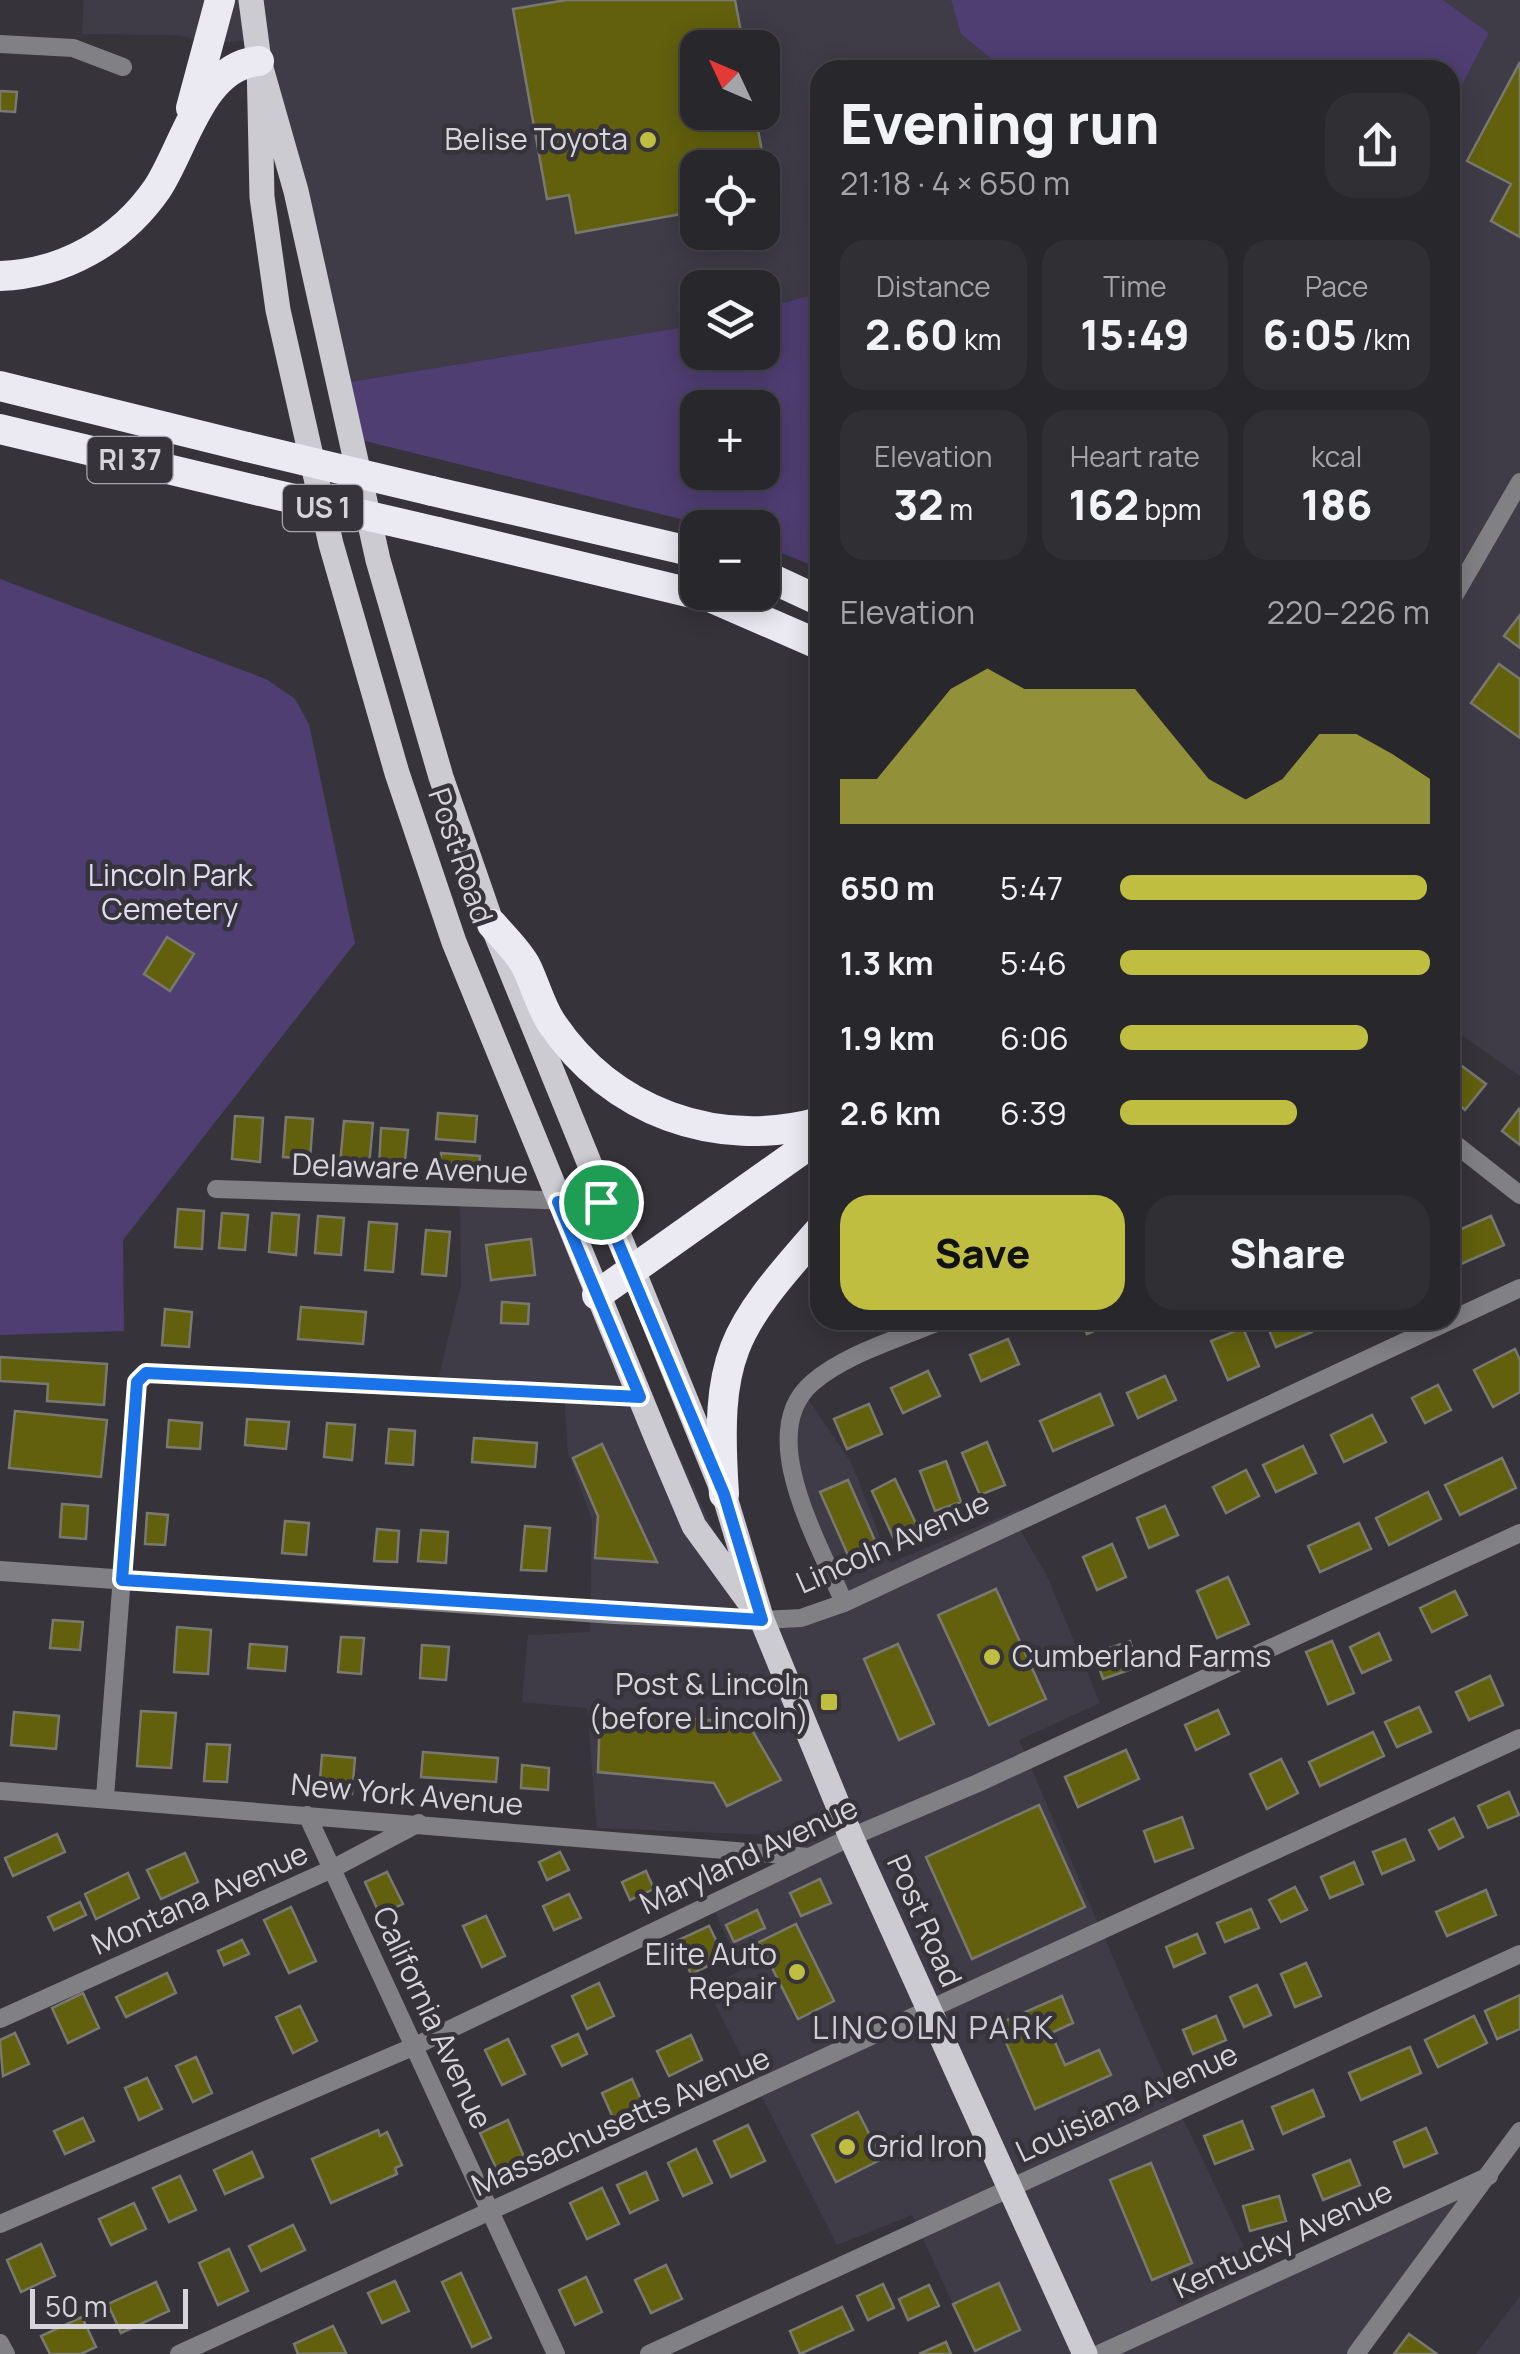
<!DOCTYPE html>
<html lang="en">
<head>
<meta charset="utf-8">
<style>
	body { margin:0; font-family:Manrope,sans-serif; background:#302f34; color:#f1f3f6; height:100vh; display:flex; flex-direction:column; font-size:38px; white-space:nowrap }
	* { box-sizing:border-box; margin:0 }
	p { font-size:32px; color:#a5a5a9 }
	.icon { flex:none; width:55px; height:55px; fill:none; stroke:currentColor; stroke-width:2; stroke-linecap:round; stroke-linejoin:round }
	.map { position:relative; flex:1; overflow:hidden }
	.details { position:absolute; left:810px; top:60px; width:650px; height:1270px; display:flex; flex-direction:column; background:#28272c; border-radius:30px; box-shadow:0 5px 25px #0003,0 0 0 2px #444448 }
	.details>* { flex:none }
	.needle { width:65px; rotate:314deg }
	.fabs { position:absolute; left:680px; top:30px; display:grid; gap:20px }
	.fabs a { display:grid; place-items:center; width:100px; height:100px; border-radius:20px; background:#28272c; box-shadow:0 5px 25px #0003,0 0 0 2px #444448; font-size:50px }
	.scale { position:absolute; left:30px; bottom:25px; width:158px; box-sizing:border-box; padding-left:10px; border:5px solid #d6d5d9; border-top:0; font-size:28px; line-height:35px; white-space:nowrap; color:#d6d5d9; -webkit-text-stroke:8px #36343a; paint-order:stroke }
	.pin { position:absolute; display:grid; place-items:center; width:85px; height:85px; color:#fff; margin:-42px; border:5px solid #fff; border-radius:50%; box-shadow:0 2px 10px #0007 }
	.round { display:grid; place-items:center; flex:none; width:105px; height:105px; border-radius:30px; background:#302f34 }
	.summary { display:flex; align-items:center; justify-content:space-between; height:170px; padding:0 30px }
	h1 { font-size:55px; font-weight:800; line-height:75px }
	.metrics { display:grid; grid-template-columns:repeat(3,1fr); gap:15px; height:170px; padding:10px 30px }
	.metrics div { display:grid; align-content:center; border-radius:25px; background:#302f34; text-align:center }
	.metrics b { font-size:42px; font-weight:800 }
	.metrics small { font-size:28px; font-weight:400 }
	.metrics p { font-size:28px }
	.chart { height:280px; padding:20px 30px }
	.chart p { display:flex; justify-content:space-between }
	.chart svg { width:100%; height:180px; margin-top:10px; fill:#c0be40; opacity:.7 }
	.primary-button { display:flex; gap:20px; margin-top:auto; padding:20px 30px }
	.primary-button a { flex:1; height:115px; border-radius:30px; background:#c0be40; color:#111; font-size:40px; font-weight:800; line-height:115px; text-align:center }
	.primary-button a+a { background:#302f34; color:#f1f3f6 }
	ul { padding:0 30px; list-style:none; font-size:32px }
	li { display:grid; grid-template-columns:160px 120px 1fr; align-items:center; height:75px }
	li i { height:25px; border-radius:12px; background:#c0be40 }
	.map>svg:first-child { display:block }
	.built { fill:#3f3c48; fill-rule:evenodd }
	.green { fill:#4f3e72; fill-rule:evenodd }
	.building { fill:#62600d; stroke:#787971; stroke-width:2.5 }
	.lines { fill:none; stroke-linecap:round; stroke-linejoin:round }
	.minor { stroke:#818084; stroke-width:18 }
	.tertiary { stroke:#818084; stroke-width:20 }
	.primary { stroke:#cdcbd2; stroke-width:25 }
	.motorway { stroke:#ebe9f1; stroke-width:30 }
	.motorway-bridge { stroke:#ebe9f1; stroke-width:30 }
	.route-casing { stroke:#fff; stroke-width:20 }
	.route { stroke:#1a73e8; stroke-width:12 }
	.poi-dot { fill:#c0be40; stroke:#36343a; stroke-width:4 }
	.labels { text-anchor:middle; stroke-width:9; stroke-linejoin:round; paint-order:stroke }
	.shield { fill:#36343a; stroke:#a6a5a9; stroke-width:2.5 }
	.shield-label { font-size:28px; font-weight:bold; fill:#d6d5d9 }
	.poi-label { font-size:30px; fill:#d6d5d9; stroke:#36343a; text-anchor:end }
	.street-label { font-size:30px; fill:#d6d5d9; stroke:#36343a }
	.park-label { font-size:30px; fill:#e2dcf2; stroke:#36343a }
	.neighbourhood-label { font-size:32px; letter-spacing:2.5px; fill:#ceccd4; stroke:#36343a }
</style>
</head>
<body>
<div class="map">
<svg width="1520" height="2354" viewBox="0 0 1520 2354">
	<rect width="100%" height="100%" fill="#36343a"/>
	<path class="built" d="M84,0H951L961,34L1005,70H820V293L763,308L762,288H698L697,325L344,383L263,38L214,44L177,35L82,34ZM698,48H762V112H698ZM698,168H762V232H698Z
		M1443,0H1520V1076L1450,1027V108L1489,33Z
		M460,1203L557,1206L569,1212L759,1631L847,1596L788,1458L806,1396L852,1464L890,1563L1020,1509L1016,1523L1046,1574L1100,1703L1019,1740L1178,2108L1258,2276L1480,2179L1360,2354H976L912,2215L837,2245L707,1988L741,1970L709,1899L796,1858L797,1836L597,1828L587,1708L522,1702L528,1635L590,1632L592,1520L568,1453L564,1391L439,1376L461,1285Z
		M1520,2296V2354H1476Z"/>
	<path class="green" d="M951,0H1443L1489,33L1450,108V70H1005L961,34Z
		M820,293V569L763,545L762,528L713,527L361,440L344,383L697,325L698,352H762L763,308ZM698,408H762V472H698Z
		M0,579L266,679L295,699L309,724L355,943L123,1240L124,1331L0,1335Z"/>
	<path class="building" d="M566,0H735L744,48H698V112H755L770,198L762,200V168H698V211L576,233L569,195L547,199L513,9Z
		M1520,62V237L1491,221L1511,184L1467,161Z
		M0,91L17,92L15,112L0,111Z
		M1520,615V648L1504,636Z
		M1499,664L1520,679V738L1471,703Z
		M167,937L194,954L170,991L144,974Z
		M1450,1057L1486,1084L1465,1110L1450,1098Z
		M1519,1109L1520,1110V1145L1502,1131Z
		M438,1113L477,1116L475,1142L436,1139Z
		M235,1116L263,1118L260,1162L232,1159Z
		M286,1117L313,1119L310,1159L283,1157Z
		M344,1121L373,1123L369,1166L340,1164Z
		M381,1128L408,1130L404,1171L379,1169Z
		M441,1153L480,1156L478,1176L439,1173Z
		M178,1209L204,1211L202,1249L175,1247Z
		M222,1213L248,1215L245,1250L219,1248Z
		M272,1213L299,1215L296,1255L269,1252Z
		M318,1216L344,1218L341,1255L315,1253Z
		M1491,1216L1504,1245L1461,1264L1450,1234Z
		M369,1222L397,1224L393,1272L365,1270Z
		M426,1230L450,1232L446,1276L422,1274Z
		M531,1239L535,1275L491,1280L486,1245Z
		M502,1302L529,1304L528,1324L501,1323Z
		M301,1307L366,1312L363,1344L298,1339Z
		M165,1309L192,1312L189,1347L162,1345Z
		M1081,1320H1111L1113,1323L1087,1334Z
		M1274,1320H1307L1312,1332L1276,1347L1266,1323Z
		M1243,1328L1259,1366L1228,1380L1211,1341Z
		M1008,1339L1019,1364L981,1381L970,1355Z
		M1515,1349L1520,1360V1392L1493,1407L1474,1370Z
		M0,1357L107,1364L104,1405L47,1401L48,1384L0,1381Z
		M928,1371L940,1396L903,1413L891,1388Z
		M1165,1376L1176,1400L1138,1418L1127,1393Z
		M1438,1385L1451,1410L1425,1423L1412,1398Z
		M1100,1394L1113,1425L1053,1451L1040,1421Z
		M869,1404L882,1434L847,1449L834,1419Z
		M15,1411L107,1420L101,1477L9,1468Z
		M1372,1415L1386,1442L1344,1462L1331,1435Z
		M247,1419L289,1422L286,1449L245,1445Z
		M169,1420L202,1423L200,1449L167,1447Z
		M327,1423L355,1425L352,1460L324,1457Z
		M389,1429L415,1431L413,1465L386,1463Z
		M474,1438L537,1443L535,1467L472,1462Z
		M987,1442L1005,1485L980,1495L962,1453Z
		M602,1444L657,1562L595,1558L598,1516L573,1458Z
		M1303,1446L1316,1473L1276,1492L1263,1465Z
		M1502,1458L1516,1488L1460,1515L1445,1485Z
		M946,1461L961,1502L935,1511L920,1471Z
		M1246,1470L1259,1496L1226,1513L1213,1487Z
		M895,1479L917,1526L893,1537L872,1491Z
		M848,1480L876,1543L848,1555L820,1492Z
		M1428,1492L1441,1519L1389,1545L1376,1518Z
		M62,1504L88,1506L86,1539L60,1537Z
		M1165,1506L1178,1535L1149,1548L1137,1518Z
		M147,1513L168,1515L165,1545L145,1544Z
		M285,1521L309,1523L306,1555L282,1553Z
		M1359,1523L1371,1549L1320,1572L1308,1546Z
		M525,1526L550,1528L546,1571L521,1570Z
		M377,1529L399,1531L397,1562L374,1561Z
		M421,1530L448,1532L446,1563L418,1561Z
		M1112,1544L1126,1577L1097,1590L1083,1557Z
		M1228,1577L1249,1624L1217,1638L1197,1591Z
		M996,1589L1046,1699L989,1725L938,1615Z
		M1455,1591L1467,1615L1432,1632L1420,1608Z
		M53,1620L83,1622L80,1650L50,1648Z
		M177,1627L211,1630L208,1674L174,1672Z
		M1379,1633L1391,1660L1362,1673L1350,1647Z
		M341,1637L364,1638L361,1674L338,1672Z
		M1130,1641L1138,1667L1103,1679L1094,1653Z
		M1332,1641L1354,1693L1328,1704L1306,1652Z
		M250,1644L287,1647L285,1671L248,1668Z
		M898,1644L934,1724L899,1740L864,1659Z
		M422,1645L449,1647L446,1680L420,1678Z
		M1490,1676L1503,1705L1469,1720L1456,1692Z
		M1419,1707L1431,1732L1397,1747L1385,1722Z
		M1218,1710L1229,1734L1196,1750L1185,1725Z
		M141,1711L176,1713L171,1768L137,1766Z
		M14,1712L59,1716L56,1749L11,1745Z
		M600,1712L748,1723L781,1780L727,1806L714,1783L598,1772Z
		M1373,1732L1384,1756L1320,1786L1309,1762Z
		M207,1744L230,1745L227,1782L204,1781Z
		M1126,1750L1139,1779L1078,1807L1065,1777Z
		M423,1752L498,1758L496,1782L421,1777Z
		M322,1755L355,1758L352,1794L319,1792Z
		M1281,1759L1298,1793L1267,1809L1250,1774Z
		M522,1765L549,1768L548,1790L521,1788Z
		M1509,1792L1519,1815L1488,1828L1478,1806Z
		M1039,1805L1085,1907L972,1959L926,1857Z
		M1182,1817L1193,1848L1155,1862L1144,1831Z
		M1454,1818L1463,1837L1439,1849L1429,1830Z
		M57,1834L65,1852L13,1876L5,1858Z
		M1405,1839L1414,1860L1382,1874L1373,1852Z
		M560,1852L569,1870L547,1880L539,1862Z
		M185,1853L198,1882L161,1899L147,1870Z
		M1354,1862L1363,1884L1330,1898L1321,1877Z
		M646,1871L654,1889L630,1900L622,1882Z
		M387,1872L403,1904L380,1915L365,1882Z
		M128,1873L139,1898L96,1919L85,1894Z
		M820,1879L831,1903L801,1916L790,1893Z
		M1295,1887L1307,1910L1281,1922L1269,1900Z
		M1486,1890L1496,1915L1447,1936L1436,1912Z
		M569,1894L581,1918L554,1930L543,1906Z
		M80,1902L86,1915L54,1930L48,1917Z
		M291,1907L316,1961L289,1973L264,1920Z
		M1251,1909L1259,1928L1225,1942L1217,1923Z
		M757,1910L765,1928L734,1942L726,1925Z
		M486,1916L505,1956L482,1967L463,1926Z
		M796,1924L834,2001L798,2019L759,1942Z
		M709,1926L725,1958L691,1974L676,1941Z
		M1197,1934L1205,1953L1174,1967L1166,1947Z
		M242,1940L249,1954L224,1965L218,1951Z
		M1306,1963L1321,1996L1295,2007L1281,1974Z
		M167,1973L176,1993L126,2017L116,1997Z
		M599,1983L614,2016L587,2029L572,1996Z
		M1257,1985L1271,2015L1244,2027L1230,1997Z
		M83,1993L99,2028L68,2043L52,2008Z
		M1520,1995V2029L1497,2039L1485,2011Z
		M1062,1996L1073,2023L1051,2033L1065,2065L1099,2050L1111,2075L1035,2109L998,2024Z
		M300,2006L317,2041L293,2053L276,2017Z
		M1216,2016L1226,2040L1193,2054L1183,2030Z
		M1474,2016L1487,2043L1438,2067L1425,2040Z
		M15,2033L29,2064L3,2076L0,2040Z
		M578,2034L587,2054L562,2066L552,2046Z
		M691,2035L702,2060L669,2076L657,2051Z
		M508,2039L525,2074L502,2085L485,2050Z
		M1410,2047L1421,2073L1361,2100L1349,2073Z
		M196,2057L212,2093L193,2102L176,2066Z
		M147,2078L162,2109L139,2120L125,2088Z
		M632,2079L644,2106L614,2120L602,2093Z
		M1313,2090L1324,2116L1283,2134L1272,2107Z
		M858,2112L882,2159L836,2182L812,2135Z
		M83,2118L94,2141L65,2154L54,2131Z
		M508,2120L525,2159L498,2172L480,2133Z
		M1242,2121L1253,2149L1215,2164L1204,2136Z
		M748,2125L765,2161L731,2177L714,2141Z
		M1426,2128L1437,2153L1404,2167L1394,2142Z
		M378,2130L380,2136L387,2132L402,2165L395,2168L397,2174L331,2203L312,2159Z
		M696,2149L712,2183L683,2196L668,2163Z
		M252,2152L263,2177L225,2194L214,2170Z
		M1350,2160L1360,2185L1323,2200L1313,2175Z
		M1151,2163L1192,2263L1152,2280L1110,2180Z
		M646,2172L658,2200L630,2213L617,2185Z
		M180,2176L196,2210L169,2222L153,2188Z
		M602,2188L619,2224L587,2239L570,2203Z
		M1279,2196L1286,2221L1250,2231L1243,2206Z
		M134,2203L146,2229L111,2245L99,2219Z
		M293,2225L305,2250L261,2271L249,2246Z
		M41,2244L55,2276L21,2292L7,2260Z
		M229,2249L248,2291L218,2305L199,2263Z
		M666,2265L682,2299L651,2313L635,2280Z
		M461,2273L491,2338L472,2347L442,2282Z
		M586,2277L602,2312L575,2325L559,2290Z
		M395,2281L409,2311L382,2323L368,2293Z
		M156,2282L169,2311L121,2333L108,2304Z
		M999,2283L1020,2330L975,2351L953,2304Z
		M883,2284L894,2308L868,2320L857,2296Z
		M929,2285L939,2306L908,2320L899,2299Z
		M842,2307L853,2330L800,2354L790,2331Z
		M82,2317L96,2347L81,2354H50L41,2336Z
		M333,2326L346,2353L298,2354L294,2344Z
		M1409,2334L1437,2354H1394Z
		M946,2342L951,2354H919Z"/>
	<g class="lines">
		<path class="minor" d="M0,44L73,48L123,67
			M1450,603L1520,482
			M1450,1140L1520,1195
			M216,1189L601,1202
			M844,1603C821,1546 753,1434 812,1383C846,1353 902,1338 943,1320
			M762,1620L801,1618L844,1603L1520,1288
			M0,1791L809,1857
			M105,1797L137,1382L145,1373L640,1397
			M307,1815L556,2354
			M0,2019L332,1869L419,1823
			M0,2224L415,2046L851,1837L978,1783L1520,1533
			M0,2343L6,2354
			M179,2354L1520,1738
			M649,2354L1520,1954
			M1099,2354L1489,2176
			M1356,2354L1520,2131"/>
		<path class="tertiary" d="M0,1571L614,1614L762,1620"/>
		<path class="primary" d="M251,0L259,61L262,197L278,310L331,544L397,773L454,942L658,1441L694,1526L750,1603
			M259,61L296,191L378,560L441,777L492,924L724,1494L762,1620L851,1837L1085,2354"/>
		<path class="motorway" d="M191,108L220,0
			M0,276C63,274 121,241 157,189C184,149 201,65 259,61
			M0,386L247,447
			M0,429L260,491
			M432,491L698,553
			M438,532L712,598L820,645
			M762,574L820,601
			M492,924C503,937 518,951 526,966C535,984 540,1005 551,1022C611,1112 716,1150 820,1122
			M597,1295L820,1137
			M724,1494C715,1355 730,1332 820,1230"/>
		<path class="motorway-bridge" d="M247,447L432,491
			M260,491L438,532"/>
	</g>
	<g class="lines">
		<g class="route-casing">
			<path id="route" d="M558,1202H601L724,1494L762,1620L122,1580L137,1382L146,1373L640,1397Z"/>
		</g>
		<use href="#route" class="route"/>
	</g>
	<g class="poi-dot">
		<circle cx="648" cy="140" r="10"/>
		<circle cx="992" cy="1657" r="10"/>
		<rect x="819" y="1692" width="20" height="20" rx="5"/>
		<circle cx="797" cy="1972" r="10"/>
		<circle cx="847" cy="2147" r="10"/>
	</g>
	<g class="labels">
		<g class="shield">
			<rect x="87.5" y="437" width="85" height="46" rx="8"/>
			<rect x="283" y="485" width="80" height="46" rx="8"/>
		</g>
		<g class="shield-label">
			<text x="130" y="470">RI 37</text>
			<text x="323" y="518">US 1</text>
		</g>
		<g class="poi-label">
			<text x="628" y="150">Belise Toyota</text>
			<text x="1012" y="1667" text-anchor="start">Cumberland Farms</text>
			<text x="809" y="1695">Post &amp; Lincoln<tspan x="809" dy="34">(before Lincoln)</tspan></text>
			<text x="777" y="1965">Elite Auto<tspan x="777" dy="34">Repair</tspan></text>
			<text x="867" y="2157" text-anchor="start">Grid Iron</text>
		</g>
		<g class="street-label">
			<text transform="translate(460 856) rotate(71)" y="10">Post Road</text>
			<text transform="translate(410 1169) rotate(2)" y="10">Delaware Avenue</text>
			<text transform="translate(893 1543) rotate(-24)" y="10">Lincoln Avenue</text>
			<text transform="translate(407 1795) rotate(5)" y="10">New York Avenue</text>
			<text transform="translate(749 1856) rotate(-25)" y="10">Maryland Avenue</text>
			<text transform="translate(200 1899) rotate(-24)" y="10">Montana Avenue</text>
			<text transform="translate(924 1921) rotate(66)" y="10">Post Road</text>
			<text transform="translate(432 2018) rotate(65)" y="10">California Avenue</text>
			<text transform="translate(1127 2103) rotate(-25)" y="10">Louisiana Avenue</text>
			<text transform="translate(621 2122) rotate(-24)" y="10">Massachusetts Avenue</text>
			<text transform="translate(1283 2240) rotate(-25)" y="10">Kentucky Avenue</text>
		</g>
		<g class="park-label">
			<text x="170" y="886">Lincoln Park<tspan x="170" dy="34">Cemetery</tspan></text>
		</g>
		<g class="neighbourhood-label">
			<text x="934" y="2039">LINCOLN PARK</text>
		</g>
	</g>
</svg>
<div class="fabs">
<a><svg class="needle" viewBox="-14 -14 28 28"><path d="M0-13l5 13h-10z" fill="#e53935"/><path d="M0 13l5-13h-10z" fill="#a5a5a9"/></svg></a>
<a><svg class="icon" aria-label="locate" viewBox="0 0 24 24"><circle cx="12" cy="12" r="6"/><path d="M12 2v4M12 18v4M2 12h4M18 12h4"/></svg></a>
<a><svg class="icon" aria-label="layers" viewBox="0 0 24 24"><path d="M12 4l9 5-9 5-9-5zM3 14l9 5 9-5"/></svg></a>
<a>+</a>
<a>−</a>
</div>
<div class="scale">50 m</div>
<div class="pin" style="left:601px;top:1202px;background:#1e9e55"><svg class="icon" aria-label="arrive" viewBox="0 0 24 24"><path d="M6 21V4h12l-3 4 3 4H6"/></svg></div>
<section class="details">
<div class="summary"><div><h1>Evening run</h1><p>21:18 · 4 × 650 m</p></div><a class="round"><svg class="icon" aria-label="share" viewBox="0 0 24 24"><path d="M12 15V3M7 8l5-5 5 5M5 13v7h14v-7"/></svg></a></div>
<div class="metrics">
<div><p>Distance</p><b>2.60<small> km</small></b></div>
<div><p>Time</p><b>15:49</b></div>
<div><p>Pace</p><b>6:05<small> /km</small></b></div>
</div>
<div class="metrics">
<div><p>Elevation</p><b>32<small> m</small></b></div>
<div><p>Heart rate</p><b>162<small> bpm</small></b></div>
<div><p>kcal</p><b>186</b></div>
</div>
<div class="chart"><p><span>Elevation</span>220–226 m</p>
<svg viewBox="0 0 160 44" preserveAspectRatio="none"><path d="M0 44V33L10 33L20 22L30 11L40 6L50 11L60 11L70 11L80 11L90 22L100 33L110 38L120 33L130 22L140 22L150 27L160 33V44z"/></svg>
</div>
<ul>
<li><b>650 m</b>5:47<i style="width:99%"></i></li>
<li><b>1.3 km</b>5:46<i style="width:100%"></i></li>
<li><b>1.9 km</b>6:06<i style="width:80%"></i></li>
<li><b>2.6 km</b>6:39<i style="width:57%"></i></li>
</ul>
<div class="primary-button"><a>Save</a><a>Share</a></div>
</section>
</div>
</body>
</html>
